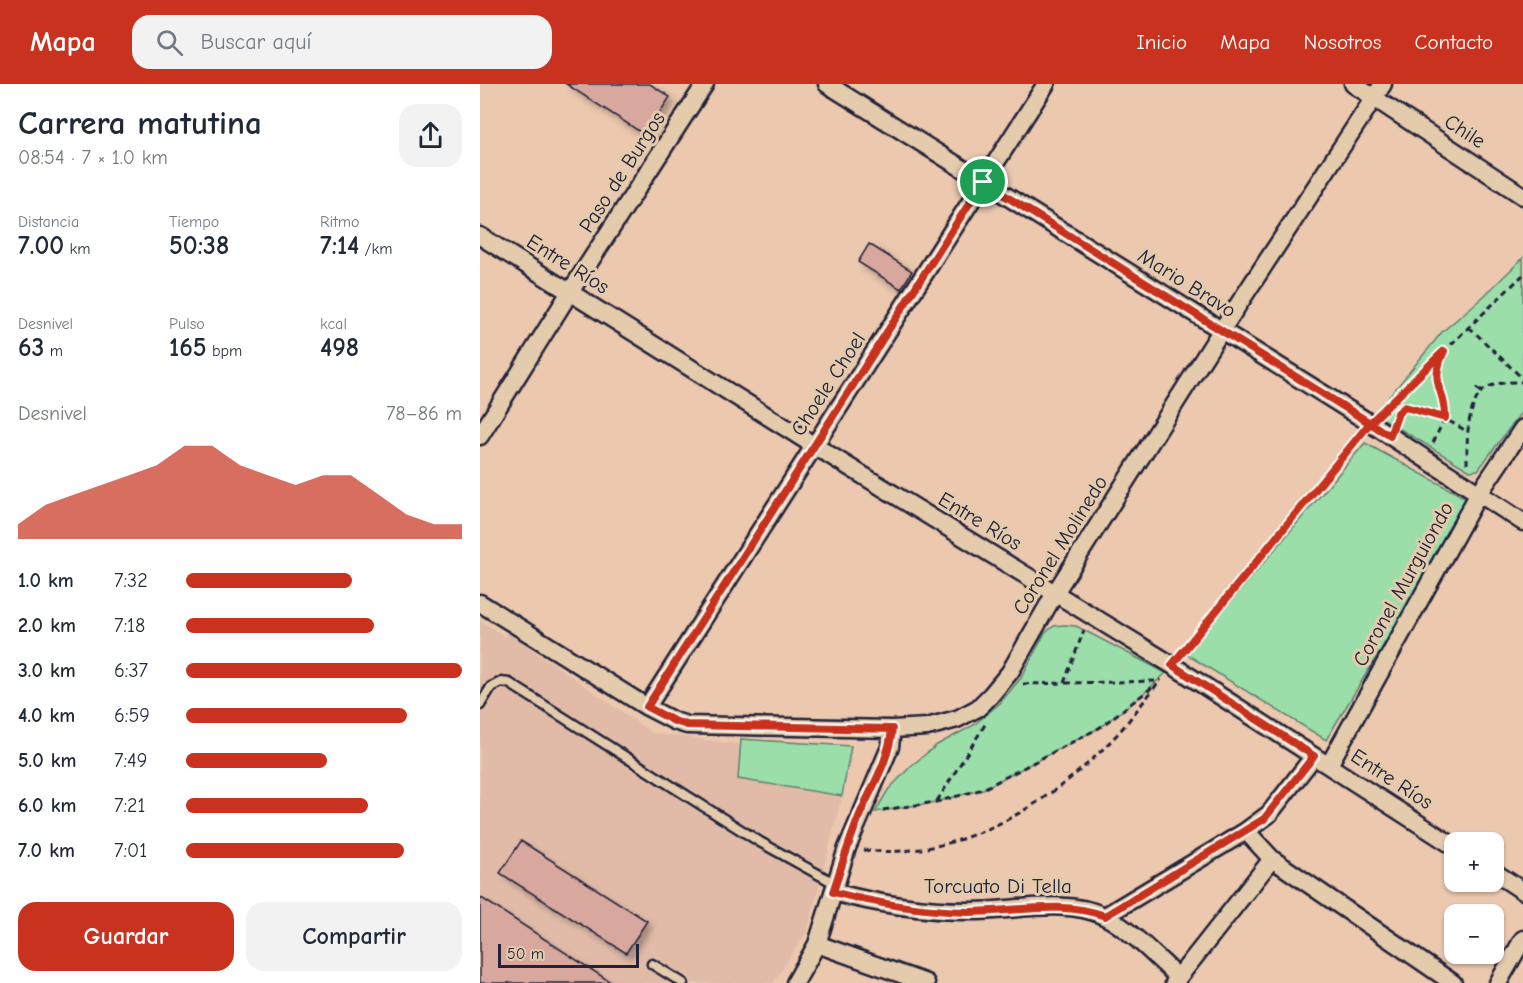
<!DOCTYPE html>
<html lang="es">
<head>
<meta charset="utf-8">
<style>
	body { margin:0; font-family:"Comic Neue",sans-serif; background:#f2f2f3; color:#1f2937; height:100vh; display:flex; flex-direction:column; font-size:22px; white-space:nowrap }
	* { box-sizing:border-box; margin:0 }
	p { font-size:20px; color:#747a83 }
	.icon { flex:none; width:33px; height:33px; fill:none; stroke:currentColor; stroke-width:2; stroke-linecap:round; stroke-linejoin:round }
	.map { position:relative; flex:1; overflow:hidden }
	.drawer { display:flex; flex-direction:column; background:#fff; width:480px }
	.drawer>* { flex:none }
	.tools { position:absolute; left:964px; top:748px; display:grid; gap:12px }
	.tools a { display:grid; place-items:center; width:60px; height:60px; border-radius:12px; background:#fff; box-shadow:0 2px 4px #0004; font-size:30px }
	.scale { position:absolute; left:18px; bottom:15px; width:141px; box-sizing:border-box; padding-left:6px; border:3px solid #22223b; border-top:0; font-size:16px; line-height:21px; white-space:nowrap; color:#22223b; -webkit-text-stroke:4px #e4cbac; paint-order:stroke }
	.pin { position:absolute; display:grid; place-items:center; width:51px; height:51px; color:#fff; margin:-26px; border:3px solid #fff; border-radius:50%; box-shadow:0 2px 6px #0007 }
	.round { display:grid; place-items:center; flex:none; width:63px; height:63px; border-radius:18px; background:#f2f2f3 }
	.headline { display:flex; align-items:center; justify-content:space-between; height:102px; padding:0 18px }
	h1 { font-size:33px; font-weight:700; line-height:45px }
	.figures { display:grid; grid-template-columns:repeat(3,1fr); gap:9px; height:102px; padding:6px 18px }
	.figures div { display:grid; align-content:center }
	.figures b { font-size:26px; font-weight:700 }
	.figures small { font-size:16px; font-weight:400 }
	.figures p { font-size:16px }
	.chart { height:168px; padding:12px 18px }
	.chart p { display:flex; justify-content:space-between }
	.chart svg { width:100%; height:108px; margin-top:6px; fill:#c8321e; opacity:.7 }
	.button { display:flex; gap:12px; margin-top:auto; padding:12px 18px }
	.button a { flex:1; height:69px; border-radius:18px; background:#c8321e; color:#fff; font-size:24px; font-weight:700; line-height:69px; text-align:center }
	.button a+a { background:#f2f2f3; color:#1f2937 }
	ul { padding:0 18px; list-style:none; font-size:20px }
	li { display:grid; grid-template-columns:96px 72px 1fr; align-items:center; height:45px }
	li i { height:15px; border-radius:8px; background:#c8321e }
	header { display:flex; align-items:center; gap:36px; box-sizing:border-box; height:84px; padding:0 30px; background:#c8321e; color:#fff }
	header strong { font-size:28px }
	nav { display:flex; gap:33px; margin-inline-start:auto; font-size:21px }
	.search { width:420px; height:54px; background:#f2f2f3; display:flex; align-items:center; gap:15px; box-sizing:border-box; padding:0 21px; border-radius:18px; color:#747a83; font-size:22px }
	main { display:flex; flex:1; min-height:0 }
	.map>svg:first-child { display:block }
	.built { fill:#e1bba8 }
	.green { fill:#9bdeaa; stroke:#5e8072; stroke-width:1.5 }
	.building { fill:#d8a89f; stroke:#22223b; stroke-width:1.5; filter:url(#shadow) }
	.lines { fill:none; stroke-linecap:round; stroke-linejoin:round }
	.lane-casing { stroke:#22223b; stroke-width:13 }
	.street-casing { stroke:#22223b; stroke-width:21 }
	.path { stroke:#22223b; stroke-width:3; stroke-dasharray:6 4.5; stroke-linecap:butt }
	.lane { stroke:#e4cbac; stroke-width:8 }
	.street { stroke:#e4cbac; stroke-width:16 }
	.route-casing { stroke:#fff; stroke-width:12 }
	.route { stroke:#c8321e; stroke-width:8 }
	.labels { text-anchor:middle; stroke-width:6; stroke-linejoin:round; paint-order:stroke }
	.street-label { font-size:21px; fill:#22223b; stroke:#e4cbac }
</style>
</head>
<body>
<header>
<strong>Mapa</strong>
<div class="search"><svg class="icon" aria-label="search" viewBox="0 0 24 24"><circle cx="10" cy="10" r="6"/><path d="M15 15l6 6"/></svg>Buscar aquí</div>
<nav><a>Inicio</a><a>Mapa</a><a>Nosotros</a><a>Contacto</a></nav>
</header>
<main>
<section class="drawer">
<div class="headline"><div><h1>Carrera matutina</h1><p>08:54 · 7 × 1.0 km</p></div><a class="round"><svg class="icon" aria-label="share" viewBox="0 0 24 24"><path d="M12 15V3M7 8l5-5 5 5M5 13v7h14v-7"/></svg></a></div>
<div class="figures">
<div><p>Distancia</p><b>7.00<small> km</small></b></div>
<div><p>Tiempo</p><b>50:38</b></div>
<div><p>Ritmo</p><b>7:14<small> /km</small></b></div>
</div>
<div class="figures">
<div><p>Desnivel</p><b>63<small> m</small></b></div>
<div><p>Pulso</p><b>165<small> bpm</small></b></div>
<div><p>kcal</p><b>498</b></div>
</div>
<div class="chart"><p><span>Desnivel</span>78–86 m</p>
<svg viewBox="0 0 160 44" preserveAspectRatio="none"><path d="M0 44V38L10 30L20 26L30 22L40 18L50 14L60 6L70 6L80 14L90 18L100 22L110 18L120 18L130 26L140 34L150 38L160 38V44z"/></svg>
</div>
<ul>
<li><b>1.0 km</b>7:32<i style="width:60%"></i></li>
<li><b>2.0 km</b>7:18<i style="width:68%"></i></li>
<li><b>3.0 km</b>6:37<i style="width:100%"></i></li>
<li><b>4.0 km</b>6:59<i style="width:80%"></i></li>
<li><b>5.0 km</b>7:49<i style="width:51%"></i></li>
<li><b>6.0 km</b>7:21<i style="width:66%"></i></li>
<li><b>7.0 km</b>7:01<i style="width:79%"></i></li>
</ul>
<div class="button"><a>Guardar</a><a>Compartir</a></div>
</section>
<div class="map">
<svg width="1043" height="899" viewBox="0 0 1043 899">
	<defs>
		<filter id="shadow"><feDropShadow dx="5.5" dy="5.5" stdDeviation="3" flood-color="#0004"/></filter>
	</defs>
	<rect width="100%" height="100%" fill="#ebc8ae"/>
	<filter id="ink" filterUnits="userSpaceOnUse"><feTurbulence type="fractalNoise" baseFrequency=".0167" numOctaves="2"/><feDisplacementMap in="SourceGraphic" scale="12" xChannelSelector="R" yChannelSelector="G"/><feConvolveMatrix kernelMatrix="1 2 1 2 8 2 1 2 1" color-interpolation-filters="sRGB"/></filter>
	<g filter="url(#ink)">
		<path class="built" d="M0,536L24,552L28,548L172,649L372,675L359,711L362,712L328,846L293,899H0Z"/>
		<path class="green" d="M1043,174V326L998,386L990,387L895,330L962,248L1004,212Z
			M885,359L991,417L846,656L706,570Z
			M585,541L596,542L686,589L655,617L619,644L503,705L456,718L395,728L408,706L431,682L457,661L494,641L520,619L541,594L565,549L574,542Z
			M261,655L371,662L362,712L258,695Z"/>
		<path class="building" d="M86,0H170L190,13L165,51Z
			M389,160L432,187L421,205L378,178Z
			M41,757L167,837L146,869L20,789Z
			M0,813L132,899H0Z"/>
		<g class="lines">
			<g class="lane-casing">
				<path id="lane" d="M0,621L11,603L21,598L29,599L280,758L356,800
					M172,880L203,899"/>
			</g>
			<g class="street-casing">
				<path id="street" d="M347,0L890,339L1043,438
					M873,0L1043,112
					M0,152L335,362L692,581L975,763
					M0,352L90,208L225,0
					M0,519L167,623L194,637L207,641L412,645L447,643L477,635L498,624L511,611L530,588L575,509L741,247L903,0
					M167,623L566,0
					M849,681L998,411L1043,344
					M792,775L973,899
					M1014,788L1043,807
					M353,808C398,820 442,827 488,827C530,828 586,813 624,832C649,844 677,874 698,893
					M625,832L766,747
					M337,860L446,899
					M315,899L337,860L367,764L410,663L412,645
					M694,899L792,775L766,747L789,730L834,672
					M1018,899L1043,855"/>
			</g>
			<path class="path" d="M989,243L1043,295
				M996,304L1002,308
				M903,326L1043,191
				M916,336L921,325C938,318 973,339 988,348
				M953,359L965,333L956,289L957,281L963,269
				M987,380C987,358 986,325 1002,307C1012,298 1031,298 1043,298
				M702,569L878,353
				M584,599L604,546
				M543,600L680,597
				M457,717L506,639
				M403,726L456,718L503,705L619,644L674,602
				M384,766C480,778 580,715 641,646C655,629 668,612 681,595"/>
			<use href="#lane" class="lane"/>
			<use href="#street" class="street"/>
		</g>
	</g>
	<g class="lines" filter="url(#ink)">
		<g class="route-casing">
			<path id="route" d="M503,98L167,623L194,637L207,641L412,645C409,676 393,701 381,728C370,754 362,781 353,808C398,820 443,827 489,828C535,828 581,816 625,832L784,735L834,672L692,581L890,339L910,352L918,329L925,323L965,334C966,304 948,301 964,267L890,339L503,98"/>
		</g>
		<use href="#route" class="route"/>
	</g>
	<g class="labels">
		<g class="street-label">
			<text transform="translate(985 47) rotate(33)" y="7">Chile</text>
			<text transform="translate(142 88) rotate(-57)" y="7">Paso de Burgos</text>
			<text transform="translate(88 180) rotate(32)" y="7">Entre Ríos</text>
			<text transform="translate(707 199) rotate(32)" y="7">Mario Bravo</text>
			<text transform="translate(348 300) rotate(-57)" y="7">Choele Choel</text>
			<text transform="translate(500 437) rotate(31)" y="7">Entre Ríos</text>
			<text transform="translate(580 461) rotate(-58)" y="7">Coronel Molinedo</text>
			<text transform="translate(923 500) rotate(-61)" y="7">Coronel Murguiondo</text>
			<text transform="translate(912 695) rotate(33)" y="7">Entre Ríos</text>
			<text x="518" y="809">Torcuato Di Tella</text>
		</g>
	</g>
</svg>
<div class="tools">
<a>+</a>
<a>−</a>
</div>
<div class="scale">50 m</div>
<div class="pin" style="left:503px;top:98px;background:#1e9e55"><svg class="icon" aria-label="arrive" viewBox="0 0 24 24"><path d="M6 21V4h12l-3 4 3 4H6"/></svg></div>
</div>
</main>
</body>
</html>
